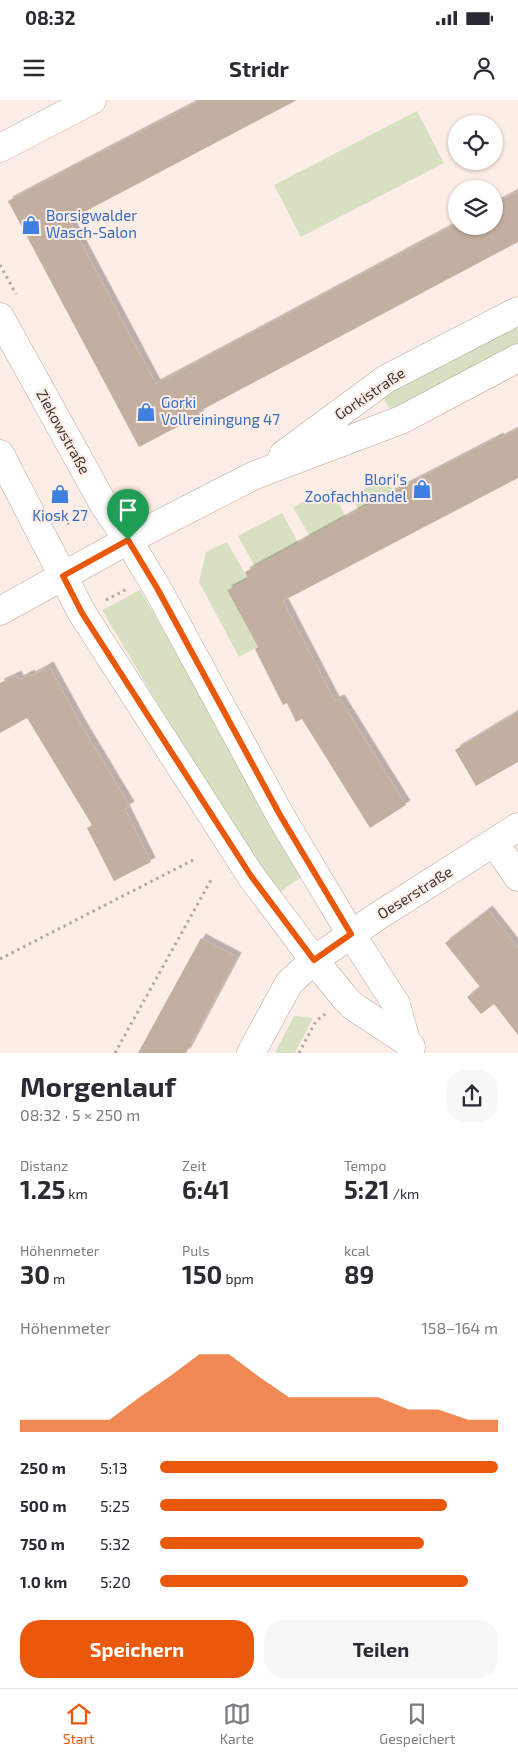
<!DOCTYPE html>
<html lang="de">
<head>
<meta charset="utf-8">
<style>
	body { margin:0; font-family:"Exo 2",sans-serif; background:#f7f7f7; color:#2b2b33; height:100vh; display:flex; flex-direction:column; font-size:19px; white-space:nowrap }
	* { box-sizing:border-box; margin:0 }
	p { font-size:16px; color:#7c7c81 }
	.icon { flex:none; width:28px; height:28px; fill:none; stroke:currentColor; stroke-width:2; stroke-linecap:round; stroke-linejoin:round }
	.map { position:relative; height:953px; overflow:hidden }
	.drawer { display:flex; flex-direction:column; background:#fff; flex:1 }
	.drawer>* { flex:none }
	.buttons { position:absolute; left:448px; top:15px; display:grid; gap:10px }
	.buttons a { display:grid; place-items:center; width:55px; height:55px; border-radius:50%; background:#fff; box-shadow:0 1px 4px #0004; font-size:25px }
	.pin { position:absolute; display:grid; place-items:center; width:42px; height:42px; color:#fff; margin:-51px -21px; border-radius:50% 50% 50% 0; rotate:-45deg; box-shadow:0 0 5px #0007 }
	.pin .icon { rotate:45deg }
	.round { display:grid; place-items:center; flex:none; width:52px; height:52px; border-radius:20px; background:#f7f7f7 }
	.headline { display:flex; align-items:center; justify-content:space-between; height:85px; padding:0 20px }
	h1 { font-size:28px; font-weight:700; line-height:38px }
	.figures { display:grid; grid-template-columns:repeat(3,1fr); gap:8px; height:85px; padding:5px 20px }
	.figures div { display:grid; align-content:center }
	.figures b { font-size:25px; font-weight:700 }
	.figures small { font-size:14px; font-weight:400 }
	.figures p { font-size:14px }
	.chart { height:140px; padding:10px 20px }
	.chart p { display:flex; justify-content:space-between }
	.chart svg { width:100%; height:90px; margin-top:5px; fill:#ea580c; opacity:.7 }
	.cta { display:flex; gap:10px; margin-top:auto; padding:10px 20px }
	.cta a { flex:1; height:58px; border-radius:20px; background:#ea580c; color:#fff; font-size:20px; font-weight:700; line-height:58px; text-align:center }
	.cta a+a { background:#f7f7f7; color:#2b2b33 }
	ul { padding:0 20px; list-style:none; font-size:16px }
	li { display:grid; grid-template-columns:80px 60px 1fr; align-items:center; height:38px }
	li i { height:12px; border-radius:6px; background:#ea580c }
	.status { display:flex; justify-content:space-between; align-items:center; height:35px; padding:0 25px; background:#fff; direction:ltr }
	.status svg { height:14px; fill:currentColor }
	header { display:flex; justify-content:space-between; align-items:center; height:65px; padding:0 20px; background:#fff; font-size:22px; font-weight:700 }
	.tabs { display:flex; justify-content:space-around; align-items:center; height:70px; border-top:1px solid #e1e1e2; background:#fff; font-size:14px; color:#7c7c81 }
	.tabs a { display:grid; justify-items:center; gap:2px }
	.tabs .on { color:#ea580c }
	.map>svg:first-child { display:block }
	.green { fill:#d7e0c0 }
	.building { fill:#c3afa0; filter:url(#shadow) }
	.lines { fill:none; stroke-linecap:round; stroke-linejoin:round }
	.minor-casing { stroke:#bca69b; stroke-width:29 }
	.major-casing { stroke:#bca69b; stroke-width:29 }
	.path { stroke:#b3a7a0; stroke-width:3; stroke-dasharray:2.5 4; stroke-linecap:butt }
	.minor { stroke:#fff; stroke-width:28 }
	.major { stroke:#fff; stroke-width:28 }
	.route-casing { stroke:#fff; stroke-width:10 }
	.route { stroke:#ea580c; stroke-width:6 }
	.labels { text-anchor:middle; stroke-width:4; stroke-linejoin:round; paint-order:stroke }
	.shop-label { font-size:15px; fill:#366cbe; stroke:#fcede6; text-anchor:start }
	.street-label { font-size:15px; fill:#413833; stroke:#fcede6 }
</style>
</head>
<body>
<div class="status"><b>08:32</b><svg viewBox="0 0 49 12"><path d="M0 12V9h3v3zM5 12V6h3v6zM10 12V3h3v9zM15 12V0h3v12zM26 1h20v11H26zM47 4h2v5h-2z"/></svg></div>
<header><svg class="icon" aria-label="menu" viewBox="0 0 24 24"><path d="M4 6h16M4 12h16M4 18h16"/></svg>Stridr<svg class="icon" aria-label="person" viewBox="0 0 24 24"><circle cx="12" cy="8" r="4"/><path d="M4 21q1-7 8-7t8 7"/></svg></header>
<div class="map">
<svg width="518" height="953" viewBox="0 0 518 953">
	<defs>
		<filter id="shadow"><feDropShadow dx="4.5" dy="-4.5" stdDeviation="0" flood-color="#0004"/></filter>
	</defs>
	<rect width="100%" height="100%" fill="#fcede6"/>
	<path class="green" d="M417,11L444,63L301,137L274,85Z
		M518,225V253L391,310L385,302V295Z
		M386,377L394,392L360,412L351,396Z
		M318,394L338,402L347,419L311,438L293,407Z
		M282,413L299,444L255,467L238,436Z
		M227,442L248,479L227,490L258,547L239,557L199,482L206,452Z
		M140,490L219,628L301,777L279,793L208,688L102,510Z
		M294,916L313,918L295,953H275Z"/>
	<path class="building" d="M201,0H297L69,120L156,284L456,124V126H494V104L518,91V142L198,312L200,315L139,347L8,101Z
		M518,329V378L283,501L335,601L340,599L406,705L370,728L302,619L296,622L287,603L283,605L255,549L258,547L227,490L248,479L245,472L358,410L499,337V339Z
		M49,566L82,626L130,706L125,709L151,762L114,781L87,728L92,725L27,618L0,633V583L17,575L19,580L30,574L31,576Z
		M518,612V662L476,686L455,650Z
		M488,810L518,848V935L494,904L481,914L467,897L480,887L445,843Z
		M201,838L237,857L186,953H138Z"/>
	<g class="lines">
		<g class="minor-casing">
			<path id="minor" d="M0,48L92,0
				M0,217L104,405L128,440L157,488L280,715L351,834L396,904L406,941
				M0,354L82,513L251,776L314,860L345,898L354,907L406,941L411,947
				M494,742L518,777
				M251,953L289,883L314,860L378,816L518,727"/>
		</g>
		<g class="major-casing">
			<path id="major" d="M283,355L386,279L518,211
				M0,511L128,440L255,375L401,320L518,258"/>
		</g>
		<path class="path" d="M0,165L16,194
			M67,424L79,418
			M106,500L127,489
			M0,859L195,759
			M115,953L211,780
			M299,953L316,921L325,914"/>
		<use href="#minor" class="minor"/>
		<use href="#major" class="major"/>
	</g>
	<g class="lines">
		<g class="route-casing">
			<path id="route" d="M128,440L157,488L280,715L351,834L314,860L251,776L82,513L63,476Z"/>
		</g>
		<use href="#route" class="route"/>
	</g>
	<defs>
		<g id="shop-bare" transform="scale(1.5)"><path d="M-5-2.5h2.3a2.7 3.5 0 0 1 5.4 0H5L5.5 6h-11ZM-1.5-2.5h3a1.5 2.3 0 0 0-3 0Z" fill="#3f7fe0" stroke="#fcede6" stroke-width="2.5" paint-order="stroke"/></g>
	</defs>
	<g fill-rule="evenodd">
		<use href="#shop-bare" x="31" y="125"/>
		<use href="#shop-bare" x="146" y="312"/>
		<use href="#shop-bare" x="422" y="389"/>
		<use href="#shop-bare" x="60" y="394"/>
	</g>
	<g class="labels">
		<g class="shop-label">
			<text x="46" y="121">Borsigwalder<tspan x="46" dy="17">Wasch-Salon</tspan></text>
			<text x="161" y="308">Gorki<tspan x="161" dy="17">Vollreiningung 47</tspan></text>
			<text x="407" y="385" text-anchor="end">Blori's<tspan x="407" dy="17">Zoofachhandel</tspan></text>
			<text x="60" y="421" text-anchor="middle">Kiosk 27</text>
		</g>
		<g class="street-label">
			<text transform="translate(370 294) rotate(-34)" y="5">Gorkistraße</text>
			<text transform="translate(63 332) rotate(61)" y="5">Ziekowstraße</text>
			<text transform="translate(415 793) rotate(-32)" y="5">Oeserstraße</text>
		</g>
	</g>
</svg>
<div class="buttons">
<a><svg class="icon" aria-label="locate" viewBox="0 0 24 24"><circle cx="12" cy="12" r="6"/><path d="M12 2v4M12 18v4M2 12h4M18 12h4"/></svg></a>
<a><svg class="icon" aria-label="layers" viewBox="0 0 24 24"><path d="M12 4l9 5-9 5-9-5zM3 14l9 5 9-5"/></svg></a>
</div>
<div class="pin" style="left:128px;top:440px;background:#1e9e55"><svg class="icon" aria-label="arrive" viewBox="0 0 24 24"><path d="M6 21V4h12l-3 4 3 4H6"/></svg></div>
</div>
<section class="drawer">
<div class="headline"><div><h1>Morgenlauf</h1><p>08:32 · 5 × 250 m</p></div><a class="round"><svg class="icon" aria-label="share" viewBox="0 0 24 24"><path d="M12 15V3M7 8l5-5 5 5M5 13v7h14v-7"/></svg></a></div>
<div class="figures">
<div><p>Distanz</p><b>1.25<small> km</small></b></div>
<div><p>Zeit</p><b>6:41</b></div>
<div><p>Tempo</p><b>5:21<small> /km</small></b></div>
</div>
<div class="figures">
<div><p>Höhenmeter</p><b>30<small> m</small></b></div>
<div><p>Puls</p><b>150<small> bpm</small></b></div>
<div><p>kcal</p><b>89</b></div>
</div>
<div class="chart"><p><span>Höhenmeter</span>158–164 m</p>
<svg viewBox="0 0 160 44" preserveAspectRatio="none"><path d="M0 44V38L10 38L20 38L30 38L40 27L50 17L60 6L70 6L80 17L90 27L100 27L110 27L120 27L130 33L140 33L150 38L160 38V44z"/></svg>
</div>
<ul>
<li><b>250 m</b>5:13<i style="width:100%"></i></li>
<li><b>500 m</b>5:25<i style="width:85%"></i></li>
<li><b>750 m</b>5:32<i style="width:78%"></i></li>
<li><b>1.0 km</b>5:20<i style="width:91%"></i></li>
</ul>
<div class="cta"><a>Speichern</a><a>Teilen</a></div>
</section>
<nav class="tabs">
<a class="on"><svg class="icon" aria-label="home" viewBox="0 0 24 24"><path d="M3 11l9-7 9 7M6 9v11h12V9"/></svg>Start</a>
<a><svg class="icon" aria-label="map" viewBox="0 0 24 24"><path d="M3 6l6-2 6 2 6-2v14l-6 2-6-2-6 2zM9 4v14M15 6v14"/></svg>Karte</a>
<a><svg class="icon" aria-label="saved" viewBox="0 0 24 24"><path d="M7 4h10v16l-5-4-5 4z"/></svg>Gespeichert</a>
</nav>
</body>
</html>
